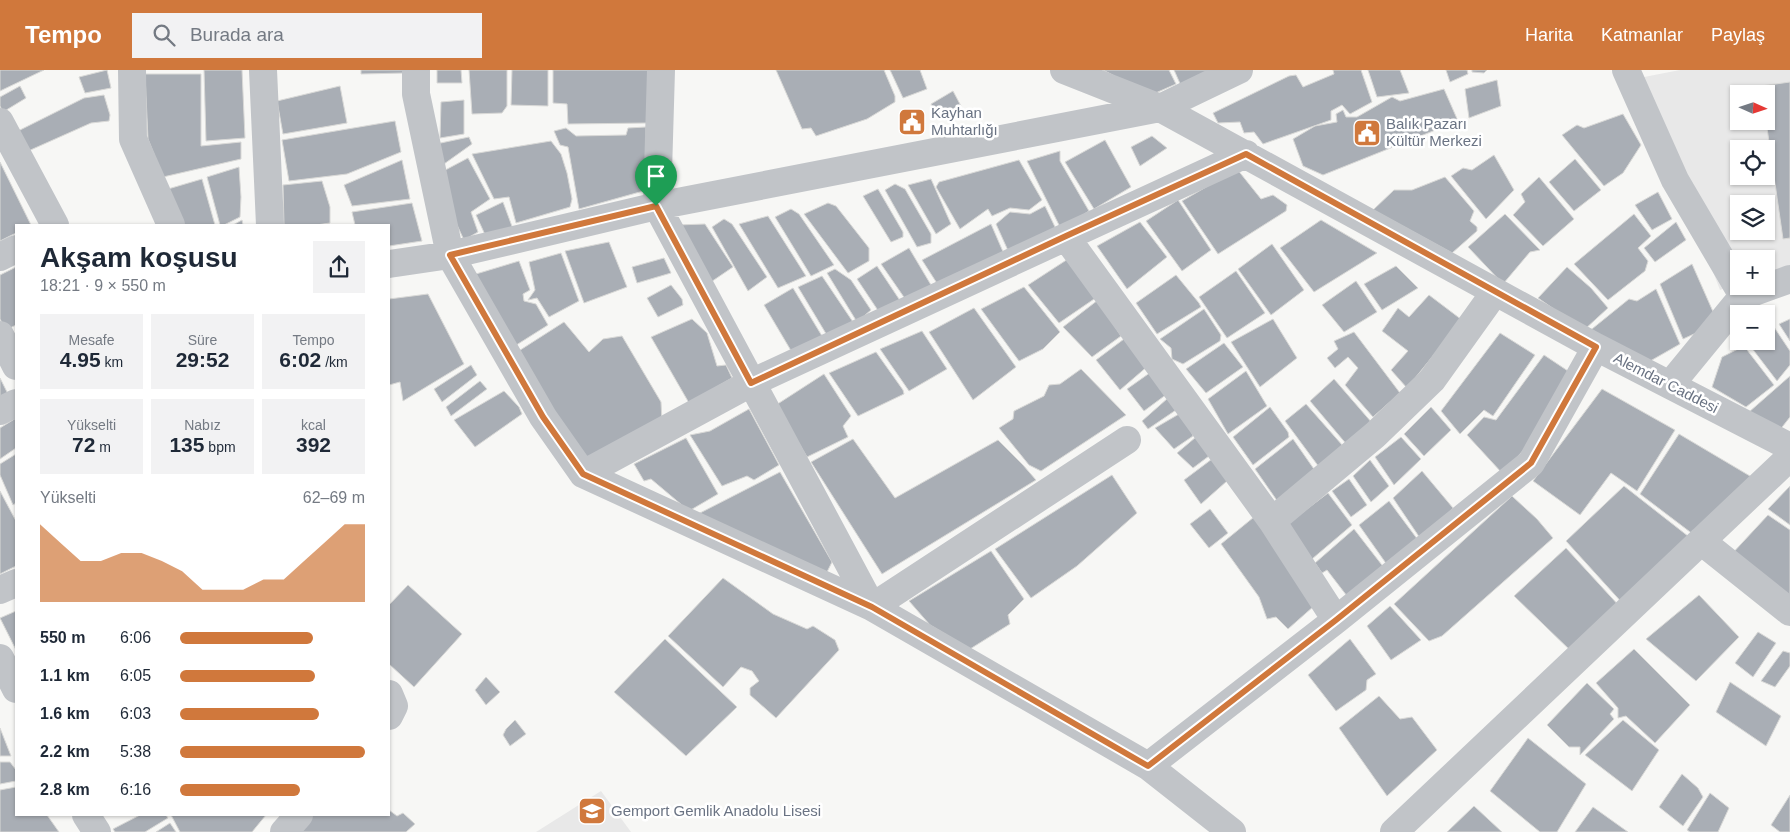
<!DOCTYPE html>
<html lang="tr">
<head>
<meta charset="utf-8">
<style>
	body { margin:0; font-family:Helvetica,sans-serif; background:#f2f2f3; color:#1f2937; height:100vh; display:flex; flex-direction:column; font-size:19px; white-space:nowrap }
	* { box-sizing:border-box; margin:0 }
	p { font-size:16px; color:#747a83 }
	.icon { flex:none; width:28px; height:28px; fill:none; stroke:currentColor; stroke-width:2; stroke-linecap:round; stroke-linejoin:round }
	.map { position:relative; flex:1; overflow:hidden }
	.drawer { position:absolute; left:15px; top:154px; width:375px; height:592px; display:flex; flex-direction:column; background:#fff; border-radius:0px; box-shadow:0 1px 4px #0004 }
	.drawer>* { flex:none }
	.needle { width:32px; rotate:93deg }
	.buttons { position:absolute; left:1730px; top:15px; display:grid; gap:10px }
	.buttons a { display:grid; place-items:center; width:45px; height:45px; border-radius:0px; background:#fff; box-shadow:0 1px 4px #0004; font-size:25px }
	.pin { position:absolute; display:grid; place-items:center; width:42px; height:42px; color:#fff; margin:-51px -21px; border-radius:50% 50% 50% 0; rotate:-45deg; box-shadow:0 0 5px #0007 }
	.pin .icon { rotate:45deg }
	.round { display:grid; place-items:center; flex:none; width:52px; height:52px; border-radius:0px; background:#f2f2f3 }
	.overview { display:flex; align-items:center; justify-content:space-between; height:85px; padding:0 25px }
	h1 { font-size:28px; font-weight:600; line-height:38px }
	.figures { display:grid; grid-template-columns:repeat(3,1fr); gap:8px; height:85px; padding:5px 25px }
	.figures div { display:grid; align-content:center; border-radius:0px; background:#f2f2f3; text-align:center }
	.figures b { font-size:21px; font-weight:600 }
	.figures small { font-size:14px; font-weight:400 }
	.figures p { font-size:14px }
	.chart { height:140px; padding:10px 25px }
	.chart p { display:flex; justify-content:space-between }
	.chart svg { width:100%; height:90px; margin-top:5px; fill:#d0783c; opacity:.7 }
	ul { padding:0 25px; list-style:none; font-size:16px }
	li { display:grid; grid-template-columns:80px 60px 1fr; align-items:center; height:38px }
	li i { height:12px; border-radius:6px; background:#d0783c }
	header { display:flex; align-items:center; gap:30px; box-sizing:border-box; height:70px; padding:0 25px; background:#d0783c; color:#fff }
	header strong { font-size:24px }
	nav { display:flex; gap:28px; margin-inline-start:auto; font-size:18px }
	.search { width:350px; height:45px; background:#f2f2f3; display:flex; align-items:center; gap:12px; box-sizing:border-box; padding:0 18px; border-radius:0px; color:#747a83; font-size:19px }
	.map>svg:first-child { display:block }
	.built { fill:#e8e8e8; fill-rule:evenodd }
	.building { fill:#a9aeb5; stroke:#d9d9d7 }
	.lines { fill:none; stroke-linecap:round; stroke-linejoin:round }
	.street { stroke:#c1c4c8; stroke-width:28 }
	.route-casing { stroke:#fff; stroke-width:10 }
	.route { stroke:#d0783c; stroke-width:6 }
	.labels { text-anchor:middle; stroke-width:5; stroke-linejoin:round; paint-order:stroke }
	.poi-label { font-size:15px; fill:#6a7383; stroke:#fff; text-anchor:start }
	.street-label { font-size:15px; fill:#6a7383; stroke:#fff }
</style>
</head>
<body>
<header>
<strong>Tempo</strong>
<div class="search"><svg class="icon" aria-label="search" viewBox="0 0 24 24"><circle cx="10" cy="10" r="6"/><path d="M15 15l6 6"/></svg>Burada ara</div>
<nav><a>Harita</a><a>Katmanlar</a><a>Paylaş</a></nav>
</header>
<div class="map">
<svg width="1790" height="762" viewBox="0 0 1790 762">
	<rect width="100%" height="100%" fill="#f7f7f5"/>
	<path class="built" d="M1680,0H1790V195L1766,203V189H1739V213L1720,220L1639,8ZM1739,24H1766V51H1739ZM1739,79H1766V106H1739ZM1739,134H1766V161H1739Z
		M601,721L631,762H536Z"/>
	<path class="building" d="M0,0H44L0,21Z
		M107,0L111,18L85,23L79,7Z
		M204,0H242L245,68L206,71Z
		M361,0H405V3L361,4Z
		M437,0H461L462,13H437Z
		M469,0H507V36L502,43L472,44Z
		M512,0H548V36L511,35Z
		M553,0H648L647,53L568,54L567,34L553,33Z
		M776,0H884L895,26V32L867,49L816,66L811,58L802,59Z
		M890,0H920L927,19L903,28Z
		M1103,0H1169L1176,14L1151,25Z
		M1174,0H1217L1182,18Z
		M1333,0H1361L1372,32L1350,44L1342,35L1331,41V50L1263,74L1254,62L1244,63L1240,52L1218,53L1213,43L1289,6L1296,5L1303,17L1334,4Z
		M1368,0H1400L1409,23L1377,27Z
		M1446,0H1467L1468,4L1450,12Z
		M1472,0H1487L1484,3L1472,2Z
		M145,4H201V76L241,72V89L163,107L148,69Z
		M1497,10L1501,36L1469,48L1465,19Z
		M1790,12V168L1783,169L1766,51V24H1760L1761,16Z
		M20,16L26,28L3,42L0,36V27Z
		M340,16L347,53L283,64L277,31Z
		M1444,19L1458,51L1323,105L1303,96L1293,69L1315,56L1337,52L1336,44L1343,40L1346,47H1357L1392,27L1400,31Z
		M953,21L961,36L940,49L931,34Z
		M104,25L110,45L109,51L91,53L26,82L14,63L84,28Z
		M464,30V64L440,68L441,32Z
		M920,42L925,54L906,65L900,50Z
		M1623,44L1641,75L1623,103L1604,116L1562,65L1577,55L1584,58Z
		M395,51L401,82L347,104L289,111L282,70Z
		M646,57L647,120L579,139L568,77L560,75L554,61L566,58L576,66L626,65L628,58Z
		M1152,66L1167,78L1140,96L1131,77Z
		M469,67L472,74L437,99L436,74Z
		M1105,70L1131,117L1094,139L1065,92Z
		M551,71L561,84L567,103L572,129L570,137L516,153L509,127L494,129L472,84Z
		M1060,81V91L1089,141L1061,159L1027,91Z
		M1494,85L1514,120L1486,149L1451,106L1463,98L1472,100Z
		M468,88L490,129L471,142L478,162L464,170L434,106Z
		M1575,89L1601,120L1574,141L1549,112Z
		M402,90L410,129L352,136L344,115Z
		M1019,90L1042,130L1029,140L1010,138L992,146L988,139L960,159L936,117L939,112Z
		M0,92L31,155H16V163L0,171Z
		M239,97L241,127L240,147L224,155H220L207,107Z
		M1237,99L1261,129L1273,125L1287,135L1286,141L1218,184L1182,131Z
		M1445,107L1474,141L1470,151L1477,157V161L1452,183L1373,140L1394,120H1412Z
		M1539,107L1574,149L1543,176L1513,145L1525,132L1521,124Z
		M202,109L215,155H183L168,119Z
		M931,109L951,154L936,164L908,115Z
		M322,111L330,137V153L316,155H284L283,115Z
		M895,114L905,119L931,164V173L917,177L885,120Z
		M878,119L903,162V167L891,172L863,126Z
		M1658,122L1672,149L1652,160L1635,135Z
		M1178,130L1211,180L1182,201L1146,151Z
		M503,132L513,159L487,169L476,145Z
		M412,133L422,171L389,176V155H355L352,142Z
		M828,133L836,136L869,178V191L848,203L804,144Z
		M1045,136L1056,159L1010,185L996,154L1010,142L1030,144Z
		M791,139L799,144L834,195L811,206L775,147Z
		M1505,144L1540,180L1530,182L1503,214L1468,177Z
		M1634,144L1651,166L1638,178L1648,191L1645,201L1608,230L1574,194Z
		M768,146L806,206L778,218L739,154Z
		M724,149L732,154L767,207L748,221L712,157Z
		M242,150L243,155H233Z
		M1321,150L1377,183L1314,222L1280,178Z
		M1140,152L1167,187L1127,219L1097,176Z
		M1676,152L1686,170L1655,192L1644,178Z
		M705,154L733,197L708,214L677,155Z
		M991,154L1004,184L940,218L922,190Z
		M609,172L627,217L584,233L565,181Z
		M1272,174L1304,220L1271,245L1238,199Z
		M909,178L934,220L908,233L881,194Z
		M561,183L579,231L549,247L537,228L528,230L535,220L529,192Z
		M664,188L671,203L637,213L632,197Z
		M1068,189L1097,227L1059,253L1028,215Z
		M519,191L530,220L523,224L524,231L536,234L548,255L510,279L476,204Z
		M1692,194L1718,253L1683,269L1660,214Z
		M877,196L903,235L881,245L857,209Z
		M1396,196L1418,218L1382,240L1364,214Z
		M16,197V255L6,260L0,249V205Z
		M1567,197L1591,218L1608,238L1584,260L1538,228Z
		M835,199L851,210L871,240L857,252L827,203Z
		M1236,201L1265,243L1227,268L1199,227Z
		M1176,205L1199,233L1201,237L1157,264L1136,233Z
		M822,206L853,252L828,267L798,217Z
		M1356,211L1377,242L1344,262L1322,235Z
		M671,215L682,229L683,235L658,247L647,228Z
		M1024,217L1060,262L1043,279L1019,291L981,239Z
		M793,218L822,266L793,284L764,235Z
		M1656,219L1680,274L1638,298L1587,263L1629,229L1637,231Z
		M428,224L464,294L403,331L400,312L389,315V229Z
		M1429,225L1462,250L1407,318L1391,300L1408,281L1382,261L1398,238L1409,247Z
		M1098,230L1121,266L1092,287L1063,257Z
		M974,238L1016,297L973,330L929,262Z
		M1204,239L1221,265L1220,271L1183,294L1172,289L1171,278L1160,269Z
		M692,249L707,263L717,296L726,295L732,308L689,333L651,267Z
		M1273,249L1297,288L1260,317L1231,272Z
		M1790,249V271L1779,254Z
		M564,252L589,282L603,269L622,266L661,332L662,352L585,391L514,284Z
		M1774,257L1790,281V295L1777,311L1748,273L1751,271H1766V262Z
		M922,261L947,299L909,321L880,279Z
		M1354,262L1400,323L1373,347L1345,315L1358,298L1348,287L1335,298L1327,288L1338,279L1334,271Z
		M1500,263L1535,285L1493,346L1484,340L1460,364L1441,341Z
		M1128,266L1149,295L1120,320L1096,290Z
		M1224,273L1243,297L1206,323L1186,299Z
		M1744,276L1774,315L1746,337L1712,317L1722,287Z
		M876,282L903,320L904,324L858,346L829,303Z
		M1544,285L1574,305L1535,368L1502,403L1467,365L1484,347L1496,350Z
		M471,295L477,305L442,332L434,319Z
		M1081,299L1126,345L1041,401L1029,395L999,358L1013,349L1014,341L1044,326L1049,315L1060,314Z
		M1246,301L1267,336L1228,364L1208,329Z
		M1151,302L1167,324L1144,341L1127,319Z
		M824,304L851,346L843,356L848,367L807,387L776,335Z
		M1790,306V347L1779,361L1749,342Z
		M0,308L9,326L0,331Z
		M1334,309L1373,354L1348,376L1310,331Z
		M480,311L487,319L451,346L446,337Z
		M1602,319L1675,360L1637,421L1611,403L1580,445L1533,411Z
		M504,321L519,337L522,344L475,377L454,350Z
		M1168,328L1176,340L1148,359L1142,351Z
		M1306,334L1343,376L1319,397L1285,351Z
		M1270,337L1288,362L1289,367L1253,395L1233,367Z
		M1431,337L1451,360L1424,386L1404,364Z
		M749,339L779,395L754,410L747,406L722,416L690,365L710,361Z
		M1179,344L1191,360L1193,366L1174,379L1155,358Z
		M16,348V378L0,389V358Z
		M1679,364L1755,409L1698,468L1640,424Z
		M1196,367L1209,386L1193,398L1177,383Z
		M1401,367L1421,389L1394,415L1375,387Z
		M686,368L718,424L689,441L651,409L644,411L634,394Z
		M853,369L895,428L998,370L1023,395L1036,410L882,504L811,392Z
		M1293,369L1316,402L1278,432L1255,399Z
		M16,384V433L13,435L0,405V394Z
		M1212,389L1227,411L1201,434L1184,410Z
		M1370,390L1389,416L1371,432L1353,406Z
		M1422,401L1453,438L1422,471L1393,428Z
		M780,402L832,492L827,502L698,444Z
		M1112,405L1137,443L1077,496L1031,528L995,479Z
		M1349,409L1367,435L1351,447L1332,421Z
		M1624,416L1693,470L1625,536L1566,471Z
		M1790,416V455L1768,439Z
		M0,421L16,451V496L0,504Z
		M1328,423L1352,455L1312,489L1286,455Z
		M1512,426L1537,449L1553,468L1442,566L1429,571L1394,534Z
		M1389,431L1418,470L1390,499L1359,455Z
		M1210,439L1228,463L1209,478L1190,454Z
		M1768,445L1790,460V532L1729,487Z
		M1254,447L1314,536L1288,559L1276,547L1267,549L1259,527L1221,474Z
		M1354,459L1385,499L1347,526L1327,500L1322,503L1315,493Z
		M1566,478L1622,539L1574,584L1514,526Z
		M991,481L1024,529L1008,545L1010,554L970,579L930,555L909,531Z
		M723,508L773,544L807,559L813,556L835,570L839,580L776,648L750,625V618L759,611L752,601L741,597L723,617L668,566Z
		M408,515L462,564L414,617L389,594V535Z
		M1699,525L1739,567L1696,611L1646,569Z
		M1390,536L1421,570L1391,590L1367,556Z
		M16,541V580L0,548Z
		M1758,562L1776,573L1753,607L1735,593Z
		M665,569L737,637L686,686L614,622Z
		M1350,569L1376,604L1367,610L1366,620L1336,641L1308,605Z
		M1634,579L1690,635L1655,673L1626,646L1618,648V638L1596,613Z
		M1783,581L1790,583V596L1775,617L1761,611Z
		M486,607L500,622L486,635L475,620Z
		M1730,612L1781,646L1766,676L1716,642Z
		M1587,613L1614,639L1610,644L1614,649L1580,685V677H1569L1547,655Z
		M1379,626L1400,649L1412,647L1437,680L1387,726L1339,658Z
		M515,650L526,664L510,676L503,665L506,659Z
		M1623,650L1659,680L1632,721L1585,685Z
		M0,658L11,686H0Z
		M1528,668L1586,714L1557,762H1540L1490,721Z
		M0,692H10L16,700V711L0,714Z
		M1682,704L1698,718L1703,727L1683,756L1659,737Z
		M16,717V745H47L59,762H0V720Z
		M1710,723L1729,738L1718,762H1690L1687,760Z
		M1790,725V762H1780L1771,755Z
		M1474,736L1502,762H1447Z
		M1593,737L1628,762H1575Z
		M389,740L397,746L403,743L415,754L406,762H296L311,745H389Z
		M140,745H166L168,748L145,762H115L113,759Z
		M171,745H266L252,762H180Z
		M170,753L176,762H156Z"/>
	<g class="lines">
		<path class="street" d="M132,0L133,69L171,155
			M263,0L270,155
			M416,0V24L450,185L543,347L583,404L872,537L1148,696L1232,762
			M661,0L657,136L872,537L1127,370
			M1064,0L1160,38L1596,277L1790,377
			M1626,0L1675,110L1743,226
			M0,52L55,155
			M1066,167L1272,451L1336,550
			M0,187L16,179
			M389,194L450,185L657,136L1160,38L1239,0
			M0,265L16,296
			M1670,315L1743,226L1790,209
			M0,341L16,333
			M583,404L751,313L1066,167L1246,84
			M1272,451L1375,365L1432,310L1495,222
			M1701,471L1790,542
			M0,520L16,513
			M0,588L16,619
			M389,624L394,636L389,646
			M1148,696L1336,550L1531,393L1596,277
			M86,745L97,762
			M284,762L299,745
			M1394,762L1790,387"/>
	</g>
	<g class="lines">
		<g class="route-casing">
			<path id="route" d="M1246,84L1596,277L1531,393L1336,550L1148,696L872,537L583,404L543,347L450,185L656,136L751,313L1066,166Z"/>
		</g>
		<use href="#route" class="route"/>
	</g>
	<defs>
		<g id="civic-square" transform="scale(1.4375)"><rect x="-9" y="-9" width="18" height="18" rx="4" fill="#d0783c" stroke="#fff"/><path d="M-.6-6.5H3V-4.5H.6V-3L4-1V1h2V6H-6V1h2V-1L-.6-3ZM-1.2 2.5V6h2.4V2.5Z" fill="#fff"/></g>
		<g id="school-square" transform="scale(1.4375)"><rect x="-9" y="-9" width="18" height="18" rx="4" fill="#d0783c" stroke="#fff"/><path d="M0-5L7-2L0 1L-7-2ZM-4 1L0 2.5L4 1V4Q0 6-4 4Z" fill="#fff"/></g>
	</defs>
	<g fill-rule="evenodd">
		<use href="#civic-square" x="912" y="52"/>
		<use href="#civic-square" x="1367" y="63"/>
		<use href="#school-square" x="592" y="741"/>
	</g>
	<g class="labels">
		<g class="poi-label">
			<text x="931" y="48">Kayhan<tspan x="931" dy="17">Muhtarlığı</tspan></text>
			<text x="1386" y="59">Balık Pazarı<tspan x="1386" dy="17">Kültür Merkezi</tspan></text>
			<text x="611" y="746">Gemport Gemlik Anadolu Lisesi</text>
		</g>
		<g class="street-label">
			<text transform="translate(1666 313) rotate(27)" y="5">Alemdar Caddesi</text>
		</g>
	</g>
</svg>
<div class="buttons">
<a><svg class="needle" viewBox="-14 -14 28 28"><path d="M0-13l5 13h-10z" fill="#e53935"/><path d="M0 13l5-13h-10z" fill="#747a83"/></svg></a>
<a><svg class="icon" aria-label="locate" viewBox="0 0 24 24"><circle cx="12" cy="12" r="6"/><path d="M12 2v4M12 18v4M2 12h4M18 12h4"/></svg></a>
<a><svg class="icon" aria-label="layers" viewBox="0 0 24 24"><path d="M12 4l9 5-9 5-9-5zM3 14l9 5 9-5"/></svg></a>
<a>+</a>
<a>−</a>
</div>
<div class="pin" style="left:656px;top:136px;background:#1e9e55"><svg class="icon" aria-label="arrive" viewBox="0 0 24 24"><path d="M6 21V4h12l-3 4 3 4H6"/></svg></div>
<section class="drawer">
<div class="overview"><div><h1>Akşam koşusu</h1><p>18:21 · 9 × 550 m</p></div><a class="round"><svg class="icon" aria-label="share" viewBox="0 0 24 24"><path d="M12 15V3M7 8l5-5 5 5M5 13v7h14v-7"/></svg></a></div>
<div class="figures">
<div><p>Mesafe</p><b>4.95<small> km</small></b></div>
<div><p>Süre</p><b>29:52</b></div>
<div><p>Tempo</p><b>6:02<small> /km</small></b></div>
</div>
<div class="figures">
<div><p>Yükselti</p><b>72<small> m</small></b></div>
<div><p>Nabız</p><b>135<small> bpm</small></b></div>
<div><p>kcal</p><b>392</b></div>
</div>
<div class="chart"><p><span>Yükselti</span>62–69 m</p>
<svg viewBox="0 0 160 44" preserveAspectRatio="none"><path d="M0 44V6L10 15L20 24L30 24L40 20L50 20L60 24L70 29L80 38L90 38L100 38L110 33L120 33L130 24L140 15L150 6L160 6V44z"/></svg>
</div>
<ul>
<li><b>550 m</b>6:06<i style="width:72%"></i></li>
<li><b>1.1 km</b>6:05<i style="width:73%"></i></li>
<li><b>1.6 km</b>6:03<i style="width:75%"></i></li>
<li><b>2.2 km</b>5:38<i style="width:100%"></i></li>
<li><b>2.8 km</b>6:16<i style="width:65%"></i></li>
</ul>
</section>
</div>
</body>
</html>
